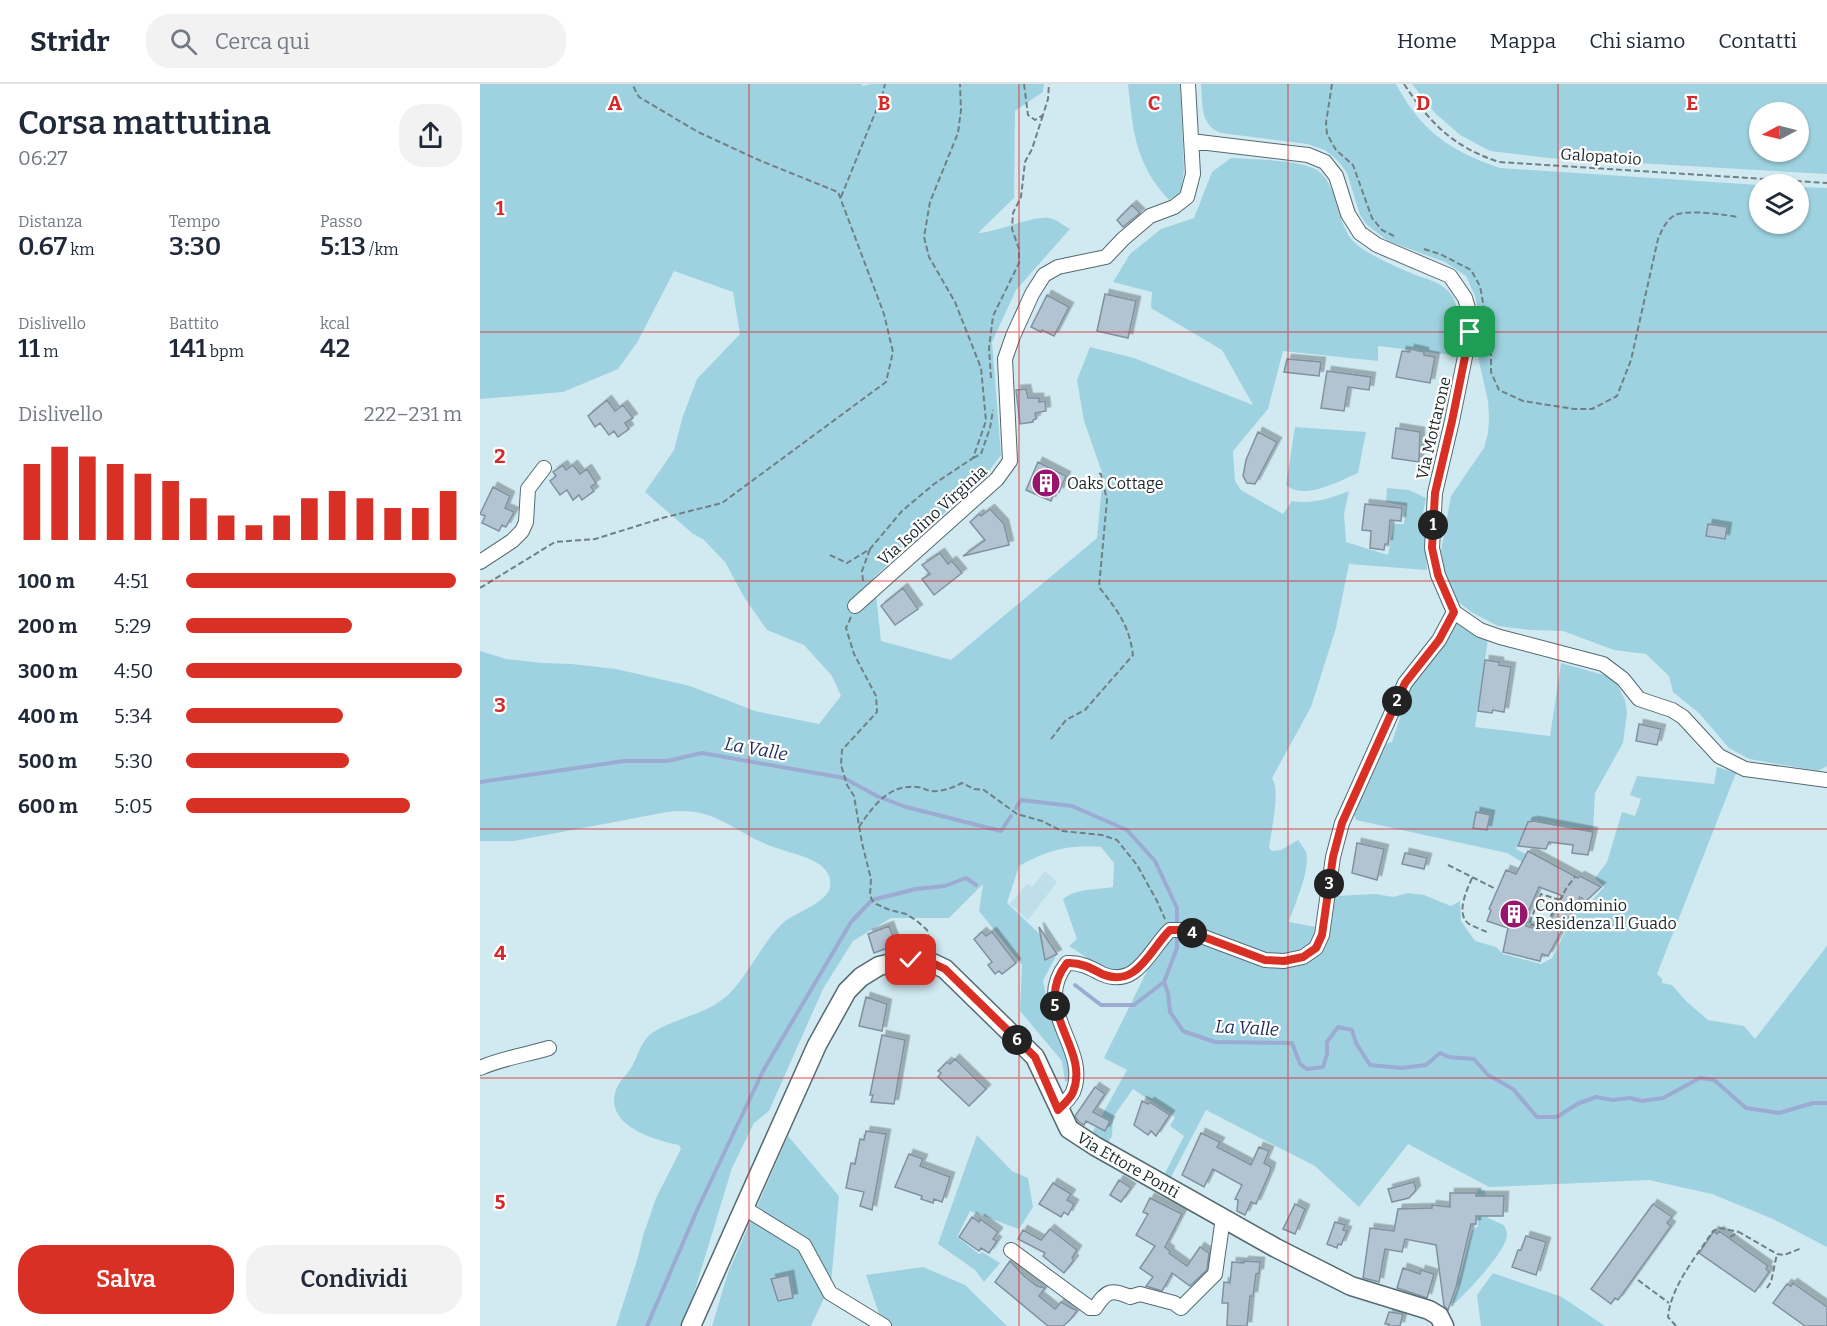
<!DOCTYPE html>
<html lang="it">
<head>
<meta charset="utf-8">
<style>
	body { margin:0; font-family:Bitter,serif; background:#f2f2f3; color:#1f2937; height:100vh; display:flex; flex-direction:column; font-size:22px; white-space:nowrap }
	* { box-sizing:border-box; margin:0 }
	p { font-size:20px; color:#747a83 }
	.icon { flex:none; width:33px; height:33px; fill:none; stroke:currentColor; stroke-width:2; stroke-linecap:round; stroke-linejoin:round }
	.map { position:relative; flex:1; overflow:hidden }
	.details { display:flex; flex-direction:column; background:#fff; width:480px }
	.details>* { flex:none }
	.needle { width:39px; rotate:263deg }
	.buttons { position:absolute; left:1269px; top:18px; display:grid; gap:12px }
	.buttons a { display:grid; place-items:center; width:60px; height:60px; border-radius:50%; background:#fff; box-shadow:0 2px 4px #0004; font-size:30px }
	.pin { position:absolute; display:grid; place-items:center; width:51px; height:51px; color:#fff; margin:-26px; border-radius:12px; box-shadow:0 3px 9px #0006 }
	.km { position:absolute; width:30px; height:30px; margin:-15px; border-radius:50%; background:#222; color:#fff; font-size:16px; line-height:30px; text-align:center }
	.round { display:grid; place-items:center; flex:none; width:63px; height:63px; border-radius:24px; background:#f2f2f3 }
	.overview { display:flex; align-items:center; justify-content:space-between; height:102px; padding:0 18px }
	h1 { font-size:33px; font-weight:600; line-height:45px }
	.stats { display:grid; grid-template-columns:repeat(3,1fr); gap:9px; height:102px; padding:6px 18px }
	.stats div { display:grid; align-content:center }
	.stats b { font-size:26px; font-weight:600 }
	.stats small { font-size:16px; font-weight:400 }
	.stats p { font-size:16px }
	.chart { height:168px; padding:12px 18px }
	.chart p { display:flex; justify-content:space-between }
	.chart svg { width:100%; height:108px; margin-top:6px; stroke:#d93025; stroke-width:6 }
	.cta { display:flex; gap:12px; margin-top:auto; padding:12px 18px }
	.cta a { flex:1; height:69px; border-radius:24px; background:#d93025; color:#fff; font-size:24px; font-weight:600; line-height:69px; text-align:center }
	.cta a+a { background:#f2f2f3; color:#1f2937 }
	ul { padding:0 18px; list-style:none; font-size:20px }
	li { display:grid; grid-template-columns:96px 72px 1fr; align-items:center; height:45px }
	li i { height:15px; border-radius:8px; background:#d93025 }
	header { display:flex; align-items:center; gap:36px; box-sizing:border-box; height:84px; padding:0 30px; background:#fff; border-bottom:2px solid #e0e1e3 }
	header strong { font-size:28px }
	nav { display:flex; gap:33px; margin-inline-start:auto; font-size:21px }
	.search { width:420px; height:54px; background:#f2f2f3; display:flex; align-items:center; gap:15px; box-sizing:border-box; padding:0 21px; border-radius:24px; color:#747a83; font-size:22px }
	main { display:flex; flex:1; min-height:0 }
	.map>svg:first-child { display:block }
	.built { fill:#bedfe9 }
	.green { fill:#9fd2e0; fill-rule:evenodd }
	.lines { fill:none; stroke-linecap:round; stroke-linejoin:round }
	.stream { stroke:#9cabd1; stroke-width:4 }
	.building { fill:#b2c3d2; stroke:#81919f; stroke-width:1.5; fill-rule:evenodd; filter:url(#shadow) }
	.minor-casing { stroke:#546a71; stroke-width:16 }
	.tertiary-casing { stroke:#546a71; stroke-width:21 }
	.path { stroke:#708085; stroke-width:2; stroke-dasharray:6 3; stroke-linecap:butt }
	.minor { stroke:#fff; stroke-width:14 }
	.tertiary { stroke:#fff; stroke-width:18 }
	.route-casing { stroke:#fff; stroke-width:12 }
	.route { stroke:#d93025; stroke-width:8 }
	.grid { fill:none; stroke:#d62828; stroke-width:1.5; stroke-opacity:0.55 }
	.labels { text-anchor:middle; stroke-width:4.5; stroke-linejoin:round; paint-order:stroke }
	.street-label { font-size:16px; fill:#1d2729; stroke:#fff }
	.poi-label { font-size:16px; fill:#1d2729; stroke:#fff; text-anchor:start }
	.water-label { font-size:18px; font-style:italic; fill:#1e2c5d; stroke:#fff }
	.grid-label { font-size:20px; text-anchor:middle; font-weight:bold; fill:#d62828; stroke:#fff; stroke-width:4.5; stroke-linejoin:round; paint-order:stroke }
</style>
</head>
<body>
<header>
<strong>Stridr</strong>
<div class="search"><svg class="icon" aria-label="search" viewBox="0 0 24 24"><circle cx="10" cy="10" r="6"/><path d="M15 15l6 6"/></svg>Cerca qui</div>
<nav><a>Home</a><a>Mappa</a><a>Chi siamo</a><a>Contatti</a></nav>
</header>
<main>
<section class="details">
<div class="overview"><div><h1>Corsa mattutina</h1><p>06:27</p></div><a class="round"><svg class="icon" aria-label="share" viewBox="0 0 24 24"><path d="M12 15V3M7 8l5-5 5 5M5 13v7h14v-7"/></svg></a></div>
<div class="stats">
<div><p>Distanza</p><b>0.67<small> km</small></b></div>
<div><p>Tempo</p><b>3:30</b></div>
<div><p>Passo</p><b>5:13<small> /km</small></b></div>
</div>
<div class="stats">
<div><p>Dislivello</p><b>11<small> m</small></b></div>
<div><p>Battito</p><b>141<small> bpm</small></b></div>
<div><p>kcal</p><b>42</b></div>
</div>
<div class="chart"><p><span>Dislivello</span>222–231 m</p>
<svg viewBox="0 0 160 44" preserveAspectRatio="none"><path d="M5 44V13M15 44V6M25 44V10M35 44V13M45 44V17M55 44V20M65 44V27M75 44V34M85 44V38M95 44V34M105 44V27M115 44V24M125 44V27M135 44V31M145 44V31M155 44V24"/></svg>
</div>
<ul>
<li><b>100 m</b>4:51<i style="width:98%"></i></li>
<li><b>200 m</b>5:29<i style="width:60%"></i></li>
<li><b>300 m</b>4:50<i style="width:100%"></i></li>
<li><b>400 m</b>5:34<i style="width:57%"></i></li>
<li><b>500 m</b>5:30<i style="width:59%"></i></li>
<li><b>600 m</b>5:05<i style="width:81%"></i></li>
</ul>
<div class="cta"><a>Salva</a><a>Condividi</a></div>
</section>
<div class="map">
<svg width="1347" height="1242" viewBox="0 0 1347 1242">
	<defs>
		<filter id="shadow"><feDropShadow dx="4.5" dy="-4.5" stdDeviation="0" flood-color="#0004"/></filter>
	</defs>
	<rect width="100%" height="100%" fill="#d1eaf1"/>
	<path class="built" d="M565,787L577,798L548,836L530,820L547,800L552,803Z"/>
	<path class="green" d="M0,0H381L383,2L392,0H564L563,8L535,27L534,114L498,149C519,148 557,129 573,135C579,137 584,142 590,145L536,206L512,258L521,371L505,392L394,493L401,557L471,576L617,454L623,391L604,337L597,296L610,263L654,274L773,321L742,266L671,224L672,208L633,198L650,170L681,145L714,134L732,88L751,74C776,76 811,75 833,84C858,94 855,139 874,158C887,171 921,185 938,192C948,195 960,199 967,206C985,223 977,250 972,271L898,262V277L803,267L788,325L753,367L755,397L761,406L803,430L812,417C833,420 849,415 869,407L864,430L866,458L908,471L914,440H924L926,422L906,418L907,404L929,406L946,414L943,429L947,486L869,480L856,544L831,623L792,694C801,706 791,748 789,764L792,767L801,766L818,756C821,760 824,764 826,768C831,786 814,821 809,838L851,846L855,812L896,810L913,813L928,809L944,811L971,822L980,817L981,837L995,857L1016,863L1023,870L1061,880L1072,874L1101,817L1109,820L1124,803L1115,794L1127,778L1142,728L1155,732L1161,715L1150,711L1157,692L1234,700L1237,683L1256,689L1177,890L1182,895V899L1192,901L1206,917L1228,936L1264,942L1275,955L1347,862V1163L1293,1135L1232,1110L1169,1096L1009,1103L928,1060L879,1123L835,1082L726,1026L690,1095L684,1091L704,1052L690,1042L695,1033L653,1005L633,1033L632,1052L627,1060L611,1051L647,986L624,974L668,885L667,868C663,872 658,878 653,882C632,896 608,873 589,862L597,855L583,815C596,804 617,806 633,803L634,779L621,763C586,761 569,766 539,782L527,819L566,856L577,870L563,897L570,929L592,984L591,997H585L582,977L540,927L542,881L499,827L503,800L469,834H411L373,857L343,905L289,1027L274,1039L252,1084L204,1242H136L158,1173L163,1152L176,1114L201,1065L199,1061C173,1056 124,1041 136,1006C139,997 146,992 151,984C158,973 161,956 172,949C196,933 227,931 249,910C270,889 282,858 304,838C315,829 348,818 350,803C355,777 314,770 296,764C255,750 236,721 187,728L34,757H0V567L26,575L63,579L92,580L136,585L210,602L275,627L339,640L361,612L352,592L324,561L287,546L264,513L245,478L224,456L212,449L165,408L194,366L202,335L217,295L260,250L253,208L194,187L158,257L138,285L83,308L0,315Z
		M648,0H700L704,85L701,109L689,116C655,80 653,47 648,0Z
		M721,0H916C941,47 970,67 1020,84L1279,101L1280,140H1318L1319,103L1347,104V682L1338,687L1269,675L1249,664L1219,629L1193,608L1189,592L1166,570L1134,566L1083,547L1050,546L1018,542L991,528L976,516L966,495L961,467L971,412L1004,364L1008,349L1009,334L1008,317L998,273L1000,235L995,212L986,192L965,178L908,157L887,141L880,131L867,89L858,77L845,66L827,60L741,49C719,41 723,19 721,0Z
		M932,0H1347V90L1068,74L1010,67L980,51L955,29ZM1280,28H1318V68H1280Z
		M815,343L886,348L878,389C859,397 825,417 806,401Z
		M979,539L983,544L1008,555L995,643L1070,652L1081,579L1127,592L1137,600L1145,616L1147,629L1143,659L1115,709L1113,748L1054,737L1048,738L1036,765L1046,770L1042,778L1027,769L876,736L873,728L892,690L889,686L900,662L912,658L920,634L918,632L932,597L972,541Z
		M497,1051L532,1087L548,1094L553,1123L539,1145L490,1127L477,1153L499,1170L502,1168L520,1179L504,1198L495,1186L458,1160Z
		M308,1052L359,1112L351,1199L331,1242H232L248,1189Z
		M997,1105L1005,1106L1008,1134L1024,1141C1025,1144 1027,1147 1027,1150C1028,1166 987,1208 975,1219H972L978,1203L965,1197L966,1190L980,1193L992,1147L998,1142Z
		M443,1183L485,1201L527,1242H398L399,1230L386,1191Z
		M1013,1189L1082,1213L1125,1242H1001L997,1211Z"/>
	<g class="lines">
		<path class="stream" d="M0,698L144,677H187L222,669L364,694L397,712L426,723L521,747L531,732
			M536,724L541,716L592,722L647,746L675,777L697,824V864L684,898L688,909L690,928L703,947L735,958L812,959L820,980L827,985L843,983L847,970V958L858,943L872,946L876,959L890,981L921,984L946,981L960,969L969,973L994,975L1008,991L1033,1005L1057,1033H1077L1097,1020L1116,1013L1133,1016L1150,1014L1162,1017L1183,1014L1220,994L1234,996L1266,1024L1299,1029L1333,1019H1347
			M595,901L621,921H654L684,898
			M167,1242L218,1124L283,987L371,838L392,816L436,805L465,802L486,794L496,801"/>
	</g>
	<path class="building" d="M652,121L660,129L643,143L637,136Z
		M625,210L656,217L648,254L617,247Z
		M567,211L589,223L574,252L562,246L561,248L551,243Z
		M930,265L944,268V271L955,273L950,299L916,293L922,267L930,268Z
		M807,275L841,278L839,292L804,288Z
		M847,287L891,293L889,306L868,303L864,327L841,324Z
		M546,305L548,314H559V318L565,317L566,327L555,329L556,335L553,336V338L540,340L536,306Z
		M127,316L135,327L143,321L153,334L145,339L149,345L138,353L134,347L129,351L120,339L115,343L108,332Z
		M916,344L940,348L939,378L912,374Z
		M778,348L797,358L775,400L767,399L763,392L766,376Z
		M558,378L586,392L579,408L575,407L571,417L546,406Z
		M83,381L86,386L93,381L100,390L107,385L116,399L111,403L114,407L102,416L99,411L93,416L87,406L80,411L70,397L76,392L73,388Z
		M13,403L30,412L25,424L34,428L26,443L22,441L19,447L2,439L5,432L0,430Z
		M885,420L922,424L921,437L910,436L908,460H905L904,466L890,464L891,447L882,446Z
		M510,425L524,440L529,461L483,472L505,456L490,438L499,430L501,432Z
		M1228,440L1247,443L1245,455L1226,452Z
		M460,469L468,480L472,477L482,489L454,511L442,495L450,490L442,481Z
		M423,504L438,525L415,541L401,522Z
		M1005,576L1019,578V581L1031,583L1024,628L1013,626L1012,629L998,627Z
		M1159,640L1181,645L1177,661L1156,657Z
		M996,728L1010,731L1007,746L993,744Z
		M1054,737L1113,748L1108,771L1092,769L1093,761L1069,758L1066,765L1038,762L1048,738Z
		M877,759L904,765L897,796L872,789Z
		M1048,767L1098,794L1100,792L1121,803L1106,817L1100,813L1068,872L1062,870L1060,877L1023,868L1028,844L1007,837L1011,826L1009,825L1026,786L1036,790ZM1059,803L1083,812L1065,847L1046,842L1047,838L1044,837Z
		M925,769L947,774L944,785L922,780Z
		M409,842L416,861L394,869L388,850Z
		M559,843L577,870L565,876Z
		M502,848L506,852L512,848L536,879L522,890L519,887L515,890L508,881L512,878L494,855Z
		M386,913L407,920L402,947L379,942Z
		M402,951L425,956L414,1020L391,1018L393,1011H390Z
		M475,975L506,1005L489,1022L458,993L461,989L458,987L467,978L470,980Z
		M615,1003L625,1010L613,1028L630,1037L625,1047L606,1037L604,1041L598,1037L595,1032Z
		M662,1017L668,1020L670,1018L690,1031L676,1052L671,1047L668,1051L654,1041Z
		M386,1047L406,1050L392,1126L380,1122L384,1108L366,1104L371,1079L375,1080L380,1055L384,1056Z
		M721,1049L740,1058L737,1063L771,1081L779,1063L789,1067L784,1079L791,1083L790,1088L776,1120L771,1118L765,1131L757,1127L758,1116L755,1115L762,1101L733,1085L724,1103L702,1091Z
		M429,1070L443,1075L440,1082L470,1093L462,1118L454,1115L453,1119L441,1115L442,1112L415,1103Z
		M639,1096L651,1104L641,1118L630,1111Z
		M934,1098L936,1106L929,1114L912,1118L908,1105Z
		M573,1099L591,1110L587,1116L594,1120L588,1131L584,1128L581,1133L559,1120Z
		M970,1109H996V1112H1024L1023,1132H996V1140H991L976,1203L968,1226L964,1222L956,1161L925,1155L922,1168L905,1165L899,1198L883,1194L890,1144L914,1147L918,1125L952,1124V1121L970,1123Z
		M670,1114L702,1130L685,1163L690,1167L689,1169L707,1182L720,1163L729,1169L727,1186L710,1202L692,1189L682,1207L666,1202L673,1193L660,1184L675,1162L656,1151L668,1130L663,1128Z
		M815,1120L825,1125L815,1150L803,1145Z
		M1173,1120L1192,1133L1187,1139L1191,1142L1138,1216L1135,1214L1131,1220L1111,1205Z
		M492,1133L499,1138L500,1135L518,1148L513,1155L517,1157L509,1169L501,1164L499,1167L479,1153Z
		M855,1138L865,1141L863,1146L867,1147L861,1161L858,1160L857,1164L847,1160Z
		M570,1145L597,1166L592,1174L594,1176L584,1189L563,1172L565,1169L538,1155L543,1146L561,1156Z
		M1234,1147L1237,1150L1239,1147L1288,1182L1286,1185L1289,1188L1275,1208L1219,1169Z
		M1046,1152L1066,1158L1056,1191L1032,1183L1038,1166H1041Z
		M530,1177L544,1192L557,1202L565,1204L559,1212L575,1225L581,1218L597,1227L590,1236L583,1242H568L515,1198Z
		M764,1177L780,1178L779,1189L776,1190L773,1212H770L767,1242H747L748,1219H742L744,1198L750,1199L752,1178L764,1179Z
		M923,1184L940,1190L941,1186L954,1190L947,1214L917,1204Z
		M309,1191L313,1214L298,1217L291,1195Z
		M1313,1199L1347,1223V1242H1325L1293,1219L1307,1200L1311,1202Z
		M909,1228L923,1230L920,1242H908L909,1240H905Z"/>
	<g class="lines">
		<g class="minor-casing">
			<path id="minor" d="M711,57L828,71L845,78L856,92L868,130L880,149L897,161L970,192L985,214L990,231V248L972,337L955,409L952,464L958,491L974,528L1000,546L1020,553L1123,580L1143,595L1159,615L1192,626L1203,633L1239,672L1265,685L1347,696
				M0,478L32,457L42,447L46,438L48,405L64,384
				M375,522L517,395L530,377L525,275L533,252L552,210L564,191L578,183L626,173L643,155L670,132L694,123L707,113L713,90L708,0
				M0,984C23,974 46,971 69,964
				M578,1026C583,1021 590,1014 593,1008C611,964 550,926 587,879C600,878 611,884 622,890C657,905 670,865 690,846H705L785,876L804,877L823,873L836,864L842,851L853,773L862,739L925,599L959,556L974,528
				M264,1124L324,1161L350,1209L404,1242
				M531,1166L610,1224H615C627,1206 631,1205 650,1213L660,1210L694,1219L701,1224L735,1190L743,1134"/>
		</g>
		<g class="tertiary-casing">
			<g id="tertiary">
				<path id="s1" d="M211,1242L337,961L367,907L381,893L399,882L416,878L446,876L465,885L555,973L589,1045L615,1062L796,1164L871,1202L949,1226L959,1232L964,1242"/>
			</g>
		</g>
		<path class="path" d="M544,0L548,31L555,36L563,31L568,15L569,0
			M852,0L846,39L847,50L856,66L873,81L892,134L902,146L914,152
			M924,0C950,39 973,63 1019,78L1347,99
			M361,113L402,12L405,0
			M944,165L960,170L991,186L1000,202L1011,262V288L1019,306L1043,317L1094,325H1112L1137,312L1151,276L1178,155C1182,146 1186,136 1195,131C1211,125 1243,131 1259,133
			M511,294L509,264L513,232L539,179V165L532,145L533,129L541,113L545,78L552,65L563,31
			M493,374L501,370L510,344L513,326
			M350,471L367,479L390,465L422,427L454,400L493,374L506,337L501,284L475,218L449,173L444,153L450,118L478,49L481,26L480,0
			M383,497L382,487L390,465
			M0,504L75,458L115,455L186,433L242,419L406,298L413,268L404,230L358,108L281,77L218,48L159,13L152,0
			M371,533L366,544L374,570L396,612L397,628L362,666L361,681L367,701L374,712L382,759L391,795L390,811L392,816L396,820L410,826L426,830L437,837L447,846L451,860
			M571,655L586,636L605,626L653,571C649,541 638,527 619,503L627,416L621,390L617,389
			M379,743C393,722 409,700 437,703C442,703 446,706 450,707C462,708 472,704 482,699L494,705L504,706L537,730L562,737L582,747L622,751L637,756L657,781L677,817L685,835
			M968,781L1014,804
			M992,794C987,806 975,830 989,840C995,843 1002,846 1007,848
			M1080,816L1061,810L1049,840L1064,844L1087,803L1095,793
			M1250,1153L1259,1148L1297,1170L1304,1171L1322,1164
			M1158,1196L1189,1219
			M1287,1204L1291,1198L1297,1170
			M1196,1242L1188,1233C1191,1202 1216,1173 1233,1147L1240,1144L1259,1148"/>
		<use href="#minor" class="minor"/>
		<use href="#tertiary" class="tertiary"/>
	</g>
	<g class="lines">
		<g class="route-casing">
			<path id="route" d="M431,876H446L465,885L555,973L578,1026C583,1021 591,1014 593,1008C611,964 550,926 587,879C600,878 611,884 622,890C657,905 670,865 690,846H705L785,876L804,877L823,873L836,864L842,851L853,773L862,739L925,599L959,556L974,528L958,491L952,464L955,409L972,337L990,248"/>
		</g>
		<use href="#route" class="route"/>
	</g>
	<path class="grid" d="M269,0V1242M539,0V1242M808,0V1242M1078,0V1242M0,248H1347M0,497H1347M0,745H1347M0,994H1347"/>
	<defs>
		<g id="building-disc" transform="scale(1.5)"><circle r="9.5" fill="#97156c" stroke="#fff"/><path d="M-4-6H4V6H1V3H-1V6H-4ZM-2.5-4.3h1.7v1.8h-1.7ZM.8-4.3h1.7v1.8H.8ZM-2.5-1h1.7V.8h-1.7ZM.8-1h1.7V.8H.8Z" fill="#fff"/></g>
	</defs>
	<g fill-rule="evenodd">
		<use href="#building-disc" x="566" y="399"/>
		<use href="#building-disc" x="1034" y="830"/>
	</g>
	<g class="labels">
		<g class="street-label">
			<text transform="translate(1121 72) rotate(4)" y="6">Galopatoio</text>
			<text transform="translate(953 344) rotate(-77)" y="6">Via Mottarone</text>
			<text transform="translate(452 431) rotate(-42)" y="6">Via Isolino Virginia</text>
			<text dy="6" stroke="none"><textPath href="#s1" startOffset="754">Via Ettore Ponti</textPath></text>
		</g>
		<g class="poi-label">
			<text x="587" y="405">Oaks Cottage</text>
			<text x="1055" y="827">Condominio<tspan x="1055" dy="18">Residenza Il Guado</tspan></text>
		</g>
		<g class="water-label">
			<text transform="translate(276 665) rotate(10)" y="6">La Valle</text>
			<text transform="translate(767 944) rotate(3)" y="6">La Valle</text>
		</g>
	</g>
	<g class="grid-label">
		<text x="135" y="26">A</text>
		<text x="404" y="26">B</text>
		<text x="674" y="26">C</text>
		<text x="943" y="26">D</text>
		<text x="1212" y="26">E</text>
		<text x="20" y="131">1</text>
		<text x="20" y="379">2</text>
		<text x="20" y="628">3</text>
		<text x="20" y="876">4</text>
		<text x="20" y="1125">5</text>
	</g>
</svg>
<div class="buttons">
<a><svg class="needle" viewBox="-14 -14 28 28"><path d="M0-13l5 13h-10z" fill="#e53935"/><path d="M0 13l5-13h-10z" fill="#747a83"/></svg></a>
<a><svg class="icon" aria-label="layers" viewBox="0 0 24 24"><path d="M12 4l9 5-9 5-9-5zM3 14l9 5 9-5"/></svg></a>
</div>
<div class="pin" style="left:990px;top:248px;background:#1e9e55"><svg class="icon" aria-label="arrive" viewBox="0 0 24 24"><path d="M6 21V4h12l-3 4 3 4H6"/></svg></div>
<div class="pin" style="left:431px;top:876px;background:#d93025"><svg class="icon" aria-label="check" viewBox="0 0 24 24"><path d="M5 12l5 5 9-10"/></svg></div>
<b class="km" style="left:953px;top:441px">1</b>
<b class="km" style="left:917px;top:617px">2</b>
<b class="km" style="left:849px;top:800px">3</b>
<b class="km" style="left:712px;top:849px">4</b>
<b class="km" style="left:575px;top:922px">5</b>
<b class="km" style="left:537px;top:956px">6</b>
</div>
</main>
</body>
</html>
